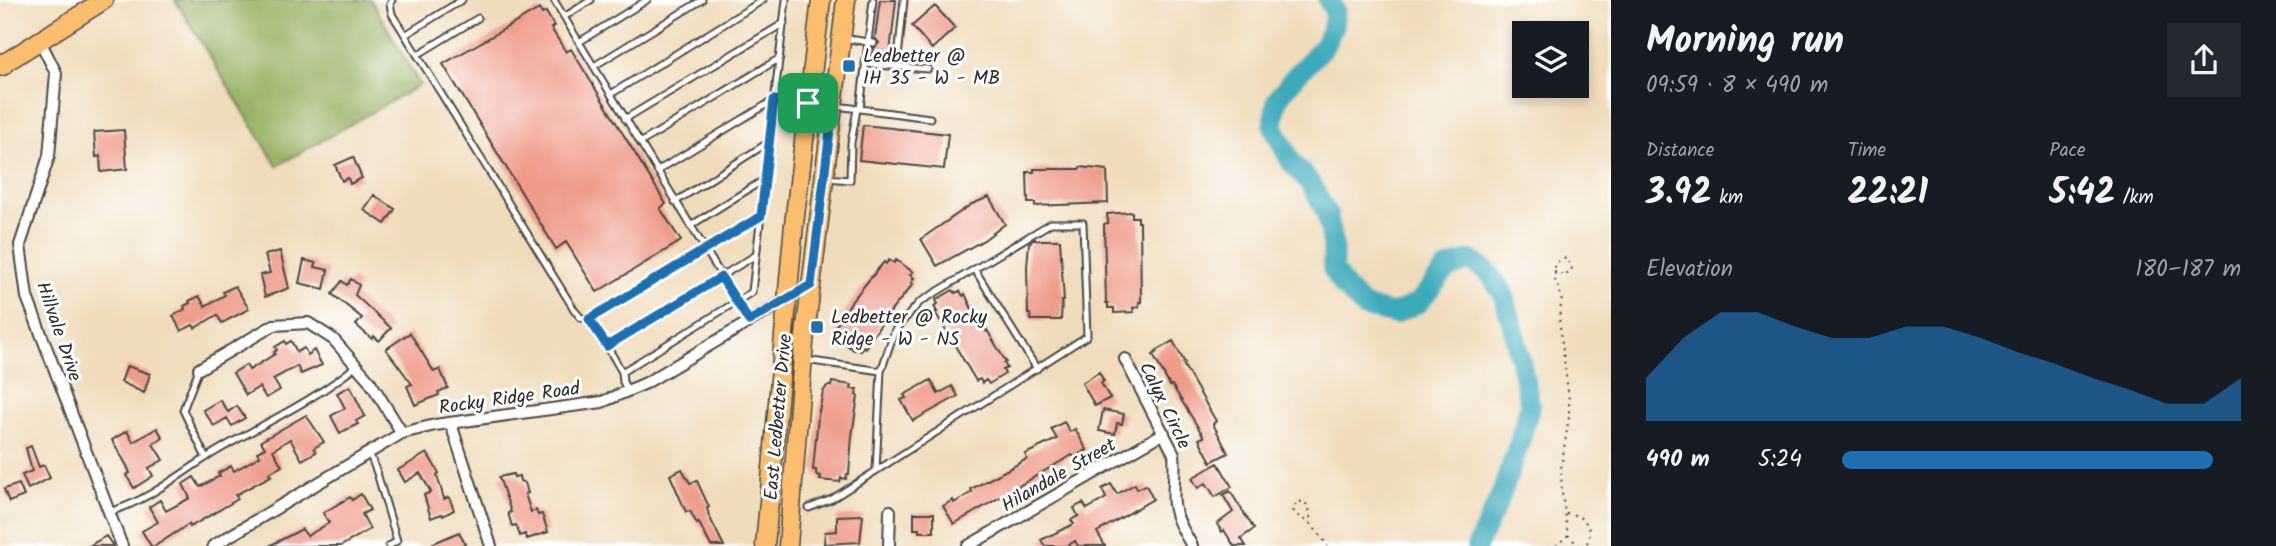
<!DOCTYPE html>
<html lang="en">
<head>
<meta charset="utf-8">
<style>
	body { margin:0; font-family:Kalam,sans-serif; background:#242831; color:#f1f3f6; height:100vh; display:flex; flex-direction:column; font-size:26px; white-space:nowrap }
	* { box-sizing:border-box; margin:0 }
	p { font-size:23px; color:#9ea1a6 }
	.icon { flex:none; width:38px; height:38px; fill:none; stroke:currentColor; stroke-width:2; stroke-linecap:round; stroke-linejoin:round }
	.map { position:relative; flex:1; overflow:hidden }
	.sheet { display:flex; flex-direction:column; background:#171b24; width:665px }
	.sheet>* { flex:none }
	.fabs { position:absolute; left:1512px; top:21px; display:grid; gap:14px }
	.fabs a { display:grid; place-items:center; width:77px; height:77px; border-radius:0px; background:#171b24; box-shadow:0 4px 10px #0003; font-size:35px }
	.pin { position:absolute; display:grid; place-items:center; width:60px; height:60px; color:#fff; margin:-30px; border-radius:14px; box-shadow:0 4px 10px #0006 }
	.round { display:grid; place-items:center; flex:none; width:74px; height:74px; border-radius:0px; background:#242831 }
	.head { display:flex; align-items:center; justify-content:space-between; height:119px; padding:0 35px }
	h1 { font-size:38px; font-weight:600; line-height:52px }
	.figures { display:grid; grid-template-columns:repeat(3,1fr); gap:10px; height:119px; padding:7px 35px }
	.figures div { display:grid; align-content:center }
	.figures b { font-size:35px; font-weight:600 }
	.figures small { font-size:19px; font-weight:400 }
	.figures p { font-size:19px }
	.chart { height:196px; padding:14px 35px }
	.chart p { display:flex; justify-content:space-between }
	.chart svg { width:100%; height:126px; margin-top:7px; fill:#1f6fb2; opacity:.7 }
	ul { padding:0 35px; list-style:none; font-size:23px }
	li { display:grid; grid-template-columns:112px 84px 1fr; align-items:center; height:52px }
	li i { height:18px; border-radius:9px; background:#1f6fb2 }
	main { display:flex; flex:1; min-height:0 }
	.map>svg:first-child { display:block }
	.forest { fill:#96b264; stroke:#606e48; stroke-width:2 }
	.lines { fill:none; stroke-linecap:round; stroke-linejoin:round }
	.river { stroke:#3caabb; stroke-width:21 }
	.building { fill:#ef9b8a }
	.service-casing { stroke:#494641; stroke-width:9 }
	.minor-casing { stroke:#494641; stroke-width:14 }
	.primary-casing { stroke:#494641; stroke-width:21 }
	.motorway-casing { stroke:#494641; stroke-width:24 }
	.path { stroke:#494641; stroke-width:2; stroke-dasharray:2 5; stroke-linecap:butt }
	.service { stroke:#fff; stroke-width:5 }
	.minor { stroke:#fff; stroke-width:10 }
	.primary { stroke:#fbbd6e; stroke-width:18 }
	.motorway { stroke:#fbbd6e; stroke-width:21 }
	.route-casing { stroke:#fff; stroke-width:14 }
	.route { stroke:#1f6fb2; stroke-width:9 }
	.poi-dot { fill:#1f6fb2; stroke:#fff; stroke-width:2.5 }
	.labels { text-anchor:middle; stroke-width:6; stroke-linejoin:round; paint-order:stroke }
	.poi-label { font-size:19px; fill:#2b2b2b; stroke:#fff; text-anchor:start }
	.street-label { font-size:19px; fill:#2b2b2b; stroke:#fff }
</style>
</head>
<body>
<main>
<div class="map">
<svg width="1611" height="546" viewBox="0 0 1611 546">
	<rect width="100%" height="100%" fill="#fff"/>
	<filter id="ink" filterUnits="userSpaceOnUse"><feTurbulence type="fractalNoise" baseFrequency=".0143" numOctaves="2"/><feDisplacementMap in="SourceGraphic" scale="14" xChannelSelector="R" yChannelSelector="G"/><feConvolveMatrix kernelMatrix="1 2 1 2 8 2 1 2 1" color-interpolation-filters="sRGB"/></filter>
	<filter id="wash" filterUnits="userSpaceOnUse"><feTurbulence type="fractalNoise" baseFrequency=".00686" numOctaves="4" result="noise"/><feDisplacementMap in="SourceGraphic" scale="28" xChannelSelector="R" yChannelSelector="G"/><feGaussianBlur stdDeviation="1.57" result="paint"/><feColorMatrix in="noise" values="0 0 0 0 0 0 0 0 0 0 0 0 0 0 0 0 0 1.4 0 .05"/><feComposite in="paint" operator="in"/></filter>
	<g filter="url(#wash)">
		<rect width="100%" height="100%" fill="#f0dcbb"/>
		<path class="forest" d="M175,0H371L420,85L277,166Z"/>
		<g class="lines">
			<path class="river" d="M1328,0L1335,11L1333,26L1324,46L1292,80L1277,100L1273,126L1291,162L1311,184L1327,214L1333,245V269L1344,287L1364,307L1394,314L1418,303L1446,269L1470,260L1488,272L1503,293L1513,327L1530,405L1519,444L1500,498L1477,546"/>
		</g>
		<g id="blocks">
			<path class="building" d="M880,0H896L889,61L872,59L874,48L879,43L875,38Z
				M935,6L955,28L932,49L912,26Z
				M539,9L542,14L546,12L554,26L551,28L566,52L571,49L666,204L660,208L681,241L597,292L566,242L556,249L443,64Z
				M863,125L948,134L944,169L859,160Z
				M124,130L127,169L101,172L100,156L96,157L94,132Z
				M353,157L362,178L350,184L348,178L342,181L335,165Z
				M1080,167L1107,170L1108,203L1035,206V203H1028L1027,172H1034V169H1080Z
				M374,195L395,209L385,224L364,210Z
				M989,197L1005,224L984,240L937,266L921,239L972,204Z
				M1132,212V217H1138V222H1140L1141,302H1139V307L1133,308L1134,312L1114,313V308H1108V303H1106L1104,224L1108,223L1107,214Z
				M1033,240H1060L1064,301H1062L1061,320H1031L1030,314H1028L1027,267L1029,243Z
				M280,251L289,288L265,297L260,275L270,273L265,255Z
				M304,260L316,263L315,267L328,270L324,289L299,283Z
				M889,260L894,263L896,260L913,272L910,275L914,278L911,283L913,284L886,317L865,348L863,346L860,351L856,347L854,350L837,338L840,335L835,332L838,328L836,326L851,302L873,275L884,262L886,264Z
				M351,279L359,285L355,295L391,328L379,341L374,336L372,339L356,325L362,318L332,294L342,281L347,285Z
				M235,286L249,309L222,323L217,315L195,328L193,325L181,331L173,316L185,309L184,306L190,303L189,301L199,296L205,306L225,295L223,292Z
				M953,290L955,293L960,291L963,296L965,294L972,309L974,307L986,331L987,330L1006,362L1004,363L1007,368L1003,370L1005,374L989,384L986,380L982,383L980,379L976,381L935,312H937L934,306L938,304L936,300Z
				M410,333L434,372L440,369L448,388L438,392L439,395L415,405L407,386L412,384L386,349Z
				M285,341L286,344L291,341L297,352L304,348L308,355L314,350L322,365L301,374L297,366L273,379L280,390L266,398L259,387L246,395L233,373L246,365L249,370L275,354L274,352L277,350L275,347Z
				M1173,341L1185,363L1183,364L1216,421L1213,424L1228,453L1211,462L1199,439L1204,437L1172,385L1170,386L1153,355L1157,352L1156,351Z
				M127,366L150,374L144,393L121,382Z
				M1099,372L1104,381L1101,383L1110,398L1095,406L1082,383Z
				M931,380L938,394L952,386L958,396L913,421L901,400L906,398L904,395Z
				M832,382L852,385L851,389H857L856,395L858,396L852,436L849,474H847L846,479L841,478L840,482L820,480L821,476L816,475V470H813L818,416L823,392L827,386H831Z
				M350,386L365,416L356,421L358,424L340,433L331,416L345,408L337,393Z
				M220,400L228,412L237,406L245,418L232,426L227,418L214,426L203,410Z
				M1103,410L1124,414L1122,424L1117,423L1115,434L1099,431Z
				M306,415L324,442L314,448L316,452L302,460L290,439L273,450L282,466L269,473L271,476L235,495L238,499L190,527L189,524L155,546H151L142,531L158,522L149,507L160,500L166,511L190,498L183,484L194,477L200,487L220,476L218,473L231,466L234,471L241,467L260,456L257,452L265,448L261,441Z
				M1064,422L1070,432L1075,429L1087,450L1074,457L1072,455L954,524L943,506L953,500L954,503L972,492L971,489L1027,459L1025,454L1057,439L1051,429Z
				M157,428L163,438L153,444L163,460L149,468L153,476L134,488L126,475L130,473L127,466L112,440L127,431L133,442Z
				M31,446L39,467L44,465L50,478L28,489L22,475L32,471L26,448Z
				M427,453L439,473L437,475L444,499L449,497L454,510L443,516L442,514L431,518L424,495L431,492L420,473L405,482L398,470Z
				M1218,463L1232,487L1215,497L1206,483L1198,488L1192,478Z
				M682,469L690,483L697,481L709,507L707,508L709,516L724,546H711L699,523L697,524L690,511L686,512L670,475Z
				M513,474L514,477L519,476L520,481L525,483L528,493L525,494L531,512L536,510L538,515L542,514L548,532L527,539L525,534L520,536L516,525L512,526L508,513L511,512L499,477Z
				M19,484L24,496L9,502L4,489Z
				M1111,484L1117,494L1135,484L1137,489L1146,485L1153,499L1097,532L1105,546H1078L1075,541L1067,546H1045L1041,540L1074,524L1071,520L1078,516L1074,508L1083,503L1087,509L1106,498L1102,489Z
				M1230,491L1254,529L1241,538L1246,546H1234L1224,530L1222,532L1217,524L1233,512L1223,495Z
				M361,494L370,510L362,514L370,529L341,546H269L302,529L307,536L329,523L323,513L350,497L352,500Z
				M914,513H934V532H919V529H914Z
				M863,515L860,542L824,544L825,532L837,531V516Z
				M459,532L465,544L459,546H427Z
				M106,536L113,546H89Z"/>
		</g>
	</g>
	<g filter="url(#ink)">
		<use href="#blocks" fill-opacity="0" stroke="#494641" stroke-width="2"/>
		<g class="lines">
			<g class="service-casing">
				<path id="service" d="M392,0L390,4L392,14L405,35
					M462,0L405,35L575,311L581,318L589,319L607,346
					M554,0L579,42
					M647,0L579,42L749,321
					M564,17L591,0
					M843,38L868,42L873,0
					M417,55L478,18
					M865,64L928,69
					M594,66L702,0
					M897,67L904,0
					M611,94L763,0
					M836,106L860,109L868,42L874,43
					M860,109L930,118
					M625,119L784,23
					M640,143L780,58
					M657,171L774,100L805,103
					M827,178L850,180L851,143L857,109
					M675,202L769,142
					M690,226L765,179
					M975,270L1037,369
					M589,319L760,216
					M805,360L881,371
					M199,369L183,410L206,458
					M622,372L752,292L786,0
					M628,391L623,382L622,372L607,346L756,255
					M369,452L377,473L397,541L389,546
					M809,508L832,499L1087,336L1083,223H1051L920,302L895,330L881,371L876,470
					M109,512C146,502 180,474 212,454C260,425 313,402 356,366"/>
			</g>
			<g class="minor-casing">
				<path id="minor" d="M40,41L56,73L49,156L20,245L27,297L122,546
					M1125,359L1174,454C1176,471 1172,489 1174,505C1176,520 1185,533 1192,546
					M199,369L274,325L308,323L333,339L369,380L402,433
					M451,424L491,546
					M213,546L402,433L435,425L602,402L646,383L811,285
					M889,546L890,511
					M968,546L1164,433"/>
			</g>
			<g class="primary-casing">
				<path id="primary" d="M3,64L104,0
					M765,546L794,224L821,0
					M788,546L804,343L846,0"/>
			</g>
			<g class="motorway-casing">
				<path id="motorway" d="M0,65L3,64"/>
			</g>
			<path class="path" d="M1554,271L1564,276L1569,273L1572,268L1566,258L1555,263V280L1562,298L1559,318L1569,400V417L1561,468L1562,493L1568,535L1556,546
				M1566,514C1585,514 1596,530 1585,546
				M1311,524L1295,514L1293,510L1296,503L1304,501L1309,508L1311,524L1328,546
				M1568,535L1579,546"/>
			<use href="#service" class="service"/>
			<use href="#minor" class="minor"/>
			<use href="#primary" class="primary"/>
			<use href="#motorway" class="motorway"/>
		</g>
	</g>
	<g class="lines" filter="url(#ink)">
		<g class="route-casing">
			<path id="route" d="M774,100L833,106L811,285L749,321L721,277L607,346L589,319L761,216Z"/>
		</g>
		<use href="#route" class="route"/>
	</g>
	<g class="poi-dot">
		<rect x="842" y="59" width="14" height="14" rx="3.5"/>
		<rect x="810" y="320" width="14" height="14" rx="3.5"/>
	</g>
	<g class="labels">
		<g class="poi-label">
			<text x="863" y="62">Ledbetter @<tspan x="863" dy="22">IH 35 - W - MB</tspan></text>
			<text x="831" y="323">Ledbetter @ Rocky<tspan x="831" dy="22">Ridge - W - NS</tspan></text>
		</g>
		<g class="street-label">
			<text transform="translate(60 331) rotate(71)" y="7">Hillvale Drive</text>
			<text transform="translate(509 397) rotate(-8)" y="7">Rocky Ridge Road</text>
			<text transform="translate(1166 405) rotate(64)" y="7">Calyx Circle</text>
			<text transform="translate(777 417) rotate(-85)" y="7">East Ledbetter Drive</text>
			<text transform="translate(1058 474) rotate(-30)" y="7">Hilandale Street</text>
		</g>
	</g>
</svg>
<div class="fabs">
<a><svg class="icon" aria-label="layers" viewBox="0 0 24 24"><path d="M12 4l9 5-9 5-9-5zM3 14l9 5 9-5"/></svg></a>
</div>
<div class="pin" style="left:808px;top:103px;background:#1e9e55"><svg class="icon" aria-label="arrive" viewBox="0 0 24 24"><path d="M6 21V4h12l-3 4 3 4H6"/></svg></div>
</div>
<section class="sheet">
<div class="head"><div><h1>Morning run</h1><p>09:59 · 8 × 490 m</p></div><a class="round"><svg class="icon" aria-label="share" viewBox="0 0 24 24"><path d="M12 15V3M7 8l5-5 5 5M5 13v7h14v-7"/></svg></a></div>
<div class="figures">
<div><p>Distance</p><b>3.92<small> km</small></b></div>
<div><p>Time</p><b>22:21</b></div>
<div><p>Pace</p><b>5:42<small> /km</small></b></div>
</div>
<div class="chart"><p><span>Elevation</span>180–187 m</p>
<svg viewBox="0 0 160 44" preserveAspectRatio="none"><path d="M0 44V29L10 15L20 6L30 6L40 11L50 15L60 15L70 11L80 11L90 15L100 20L110 24L120 29L130 33L140 38L150 38L160 29V44z"/></svg>
</div>
<ul>
<li><b>490 m</b>5:24<i style="width:93%"></i></li>
</ul>
</section>
</main>
</body>
</html>
